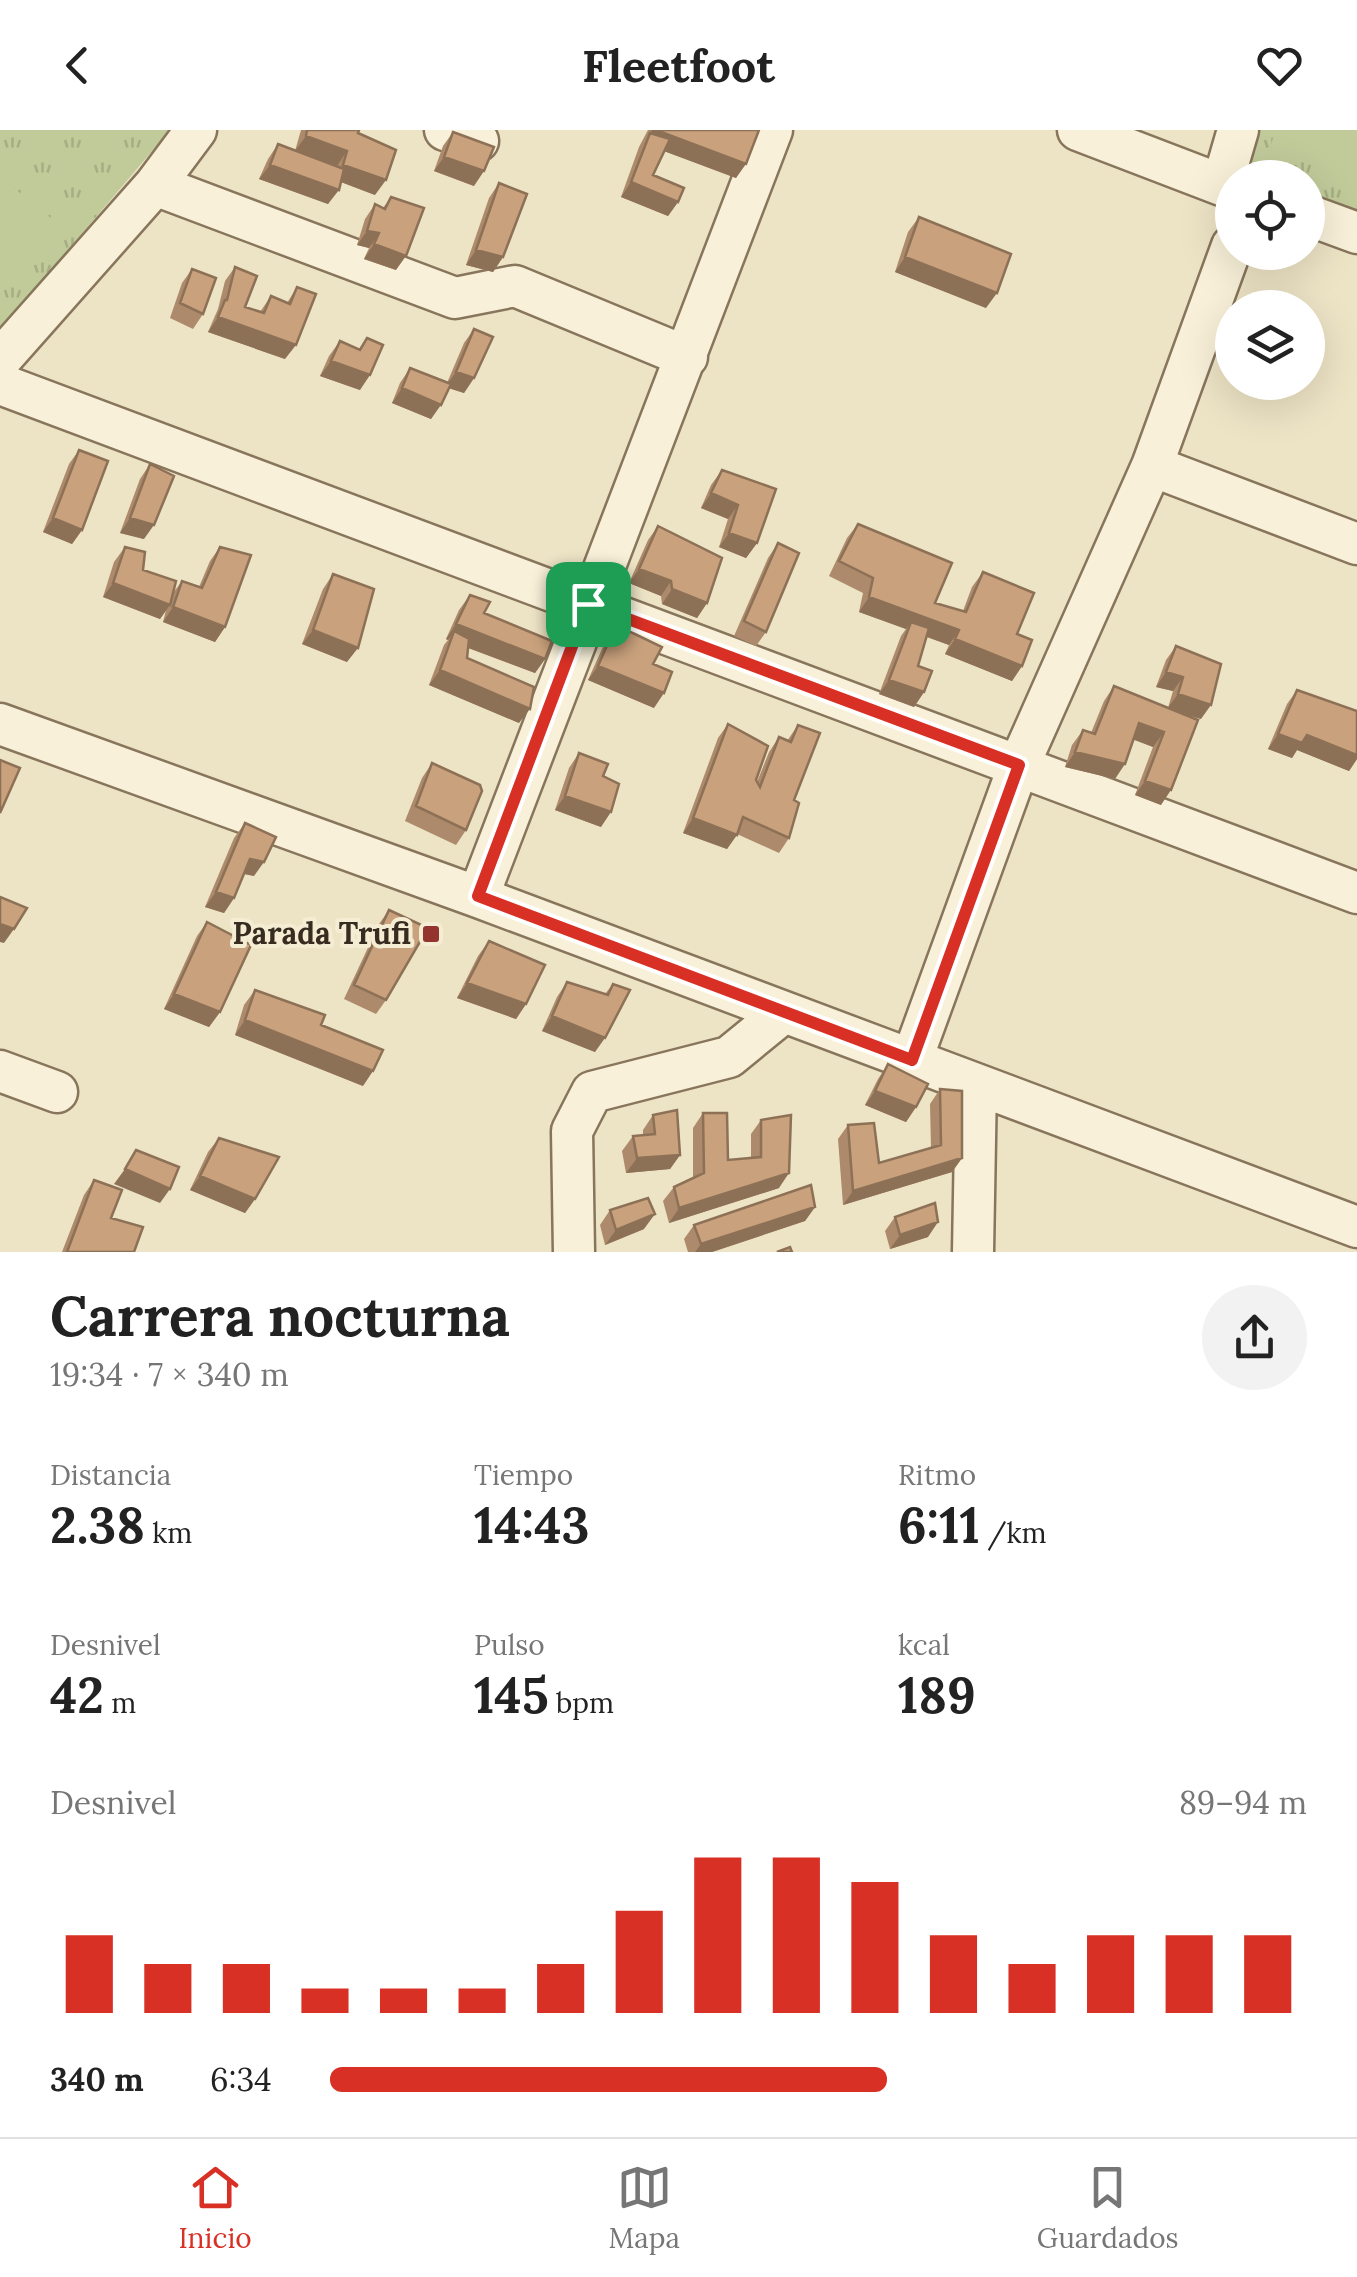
<!DOCTYPE html>
<html lang="es">
<head>
<meta charset="utf-8">
<style>
	body { margin:0; font-family:Lora,serif; background:#f2f2f2; color:#222; height:100vh; display:flex; flex-direction:column; font-size:38px; white-space:nowrap }
	* { box-sizing:border-box; margin:0 }
	p { font-size:32px; color:#767676 }
	.icon { flex:none; width:55px; height:55px; fill:none; stroke:currentColor; stroke-width:2; stroke-linecap:round; stroke-linejoin:round }
	.map { position:relative; height:1122px; overflow:hidden }
	.drawer { display:flex; flex-direction:column; background:#fff; flex:1 }
	.drawer>* { flex:none }
	.tools { position:absolute; left:1215px; top:30px; display:grid; gap:20px }
	.tools a { display:grid; place-items:center; width:110px; height:110px; border-radius:50%; background:#fff; box-shadow:0 10px 40px #0002; font-size:50px }
	.pin { position:absolute; display:grid; place-items:center; width:85px; height:85px; color:#fff; margin:-42px; border-radius:20px; box-shadow:0 5px 15px #0006 }
	.round { display:grid; place-items:center; flex:none; width:105px; height:105px; border-radius:52px; background:#f2f2f2 }
	.headline { display:flex; align-items:center; justify-content:space-between; height:170px; padding:0 50px }
	h1 { font-size:55px; font-weight:700; line-height:75px }
	.figures { display:grid; grid-template-columns:repeat(3,1fr); gap:15px; height:170px; padding:10px 50px }
	.figures div { display:grid; align-content:center }
	.figures b { font-size:50px; font-weight:700 }
	.figures small { font-size:28px; font-weight:400 }
	.figures p { font-size:28px }
	.chart { height:280px; padding:20px 50px }
	.chart p { display:flex; justify-content:space-between }
	.chart svg { width:100%; height:180px; margin-top:10px; stroke:#d93025; stroke-width:6 }
	ul { padding:0 50px; list-style:none; font-size:32px }
	li { display:grid; grid-template-columns:160px 120px 1fr; align-items:center; height:75px }
	li i { height:25px; border-radius:12px; background:#d93025 }
	header { display:flex; justify-content:space-between; align-items:center; height:130px; padding:0 50px; background:#fff; font-size:45px; font-weight:700 }
	.tabs { display:flex; justify-content:space-around; align-items:center; height:140px; border-top:2px solid #e0e0e0; background:#fff; font-size:28px; color:#767676 }
	.tabs a { display:grid; justify-items:center; gap:5px }
	.tabs .on { color:#d93025 }
	.map>svg:first-child { display:block }
	.grass { fill:url(#grass-tufts) }
	.pitch { fill:#c1ca99 }
	.lines { fill:none; stroke-linecap:round; stroke-linejoin:round }
	.minor-casing { stroke:#87755c; stroke-width:45 }
	.minor { stroke:#f8f0d8; stroke-width:40 }
	.wall { fill:#ad8a6b }
	.shaded-wall { fill:#8d7157 }
	.building { fill:#c9a17c; stroke:#8d7157; stroke-width:2.5 }
	.route-casing { stroke:#fff; stroke-width:20 }
	.route { stroke:#d93025; stroke-width:12 }
	.poi-dot { fill:#94342e; stroke:#f4edd4; stroke-width:4 }
	.labels { text-anchor:middle; stroke-width:8; stroke-linejoin:round; paint-order:stroke }
	.poi-label { font-size:30px; font-weight:bold; fill:#372c1f; stroke:#f4edd4; text-anchor:end }
</style>
</head>
<body>
<header><svg class="icon" aria-label="back" viewBox="0 0 24 24"><path d="M15 5l-7 7 7 7"/></svg>Fleetfoot<svg class="icon" aria-label="heart" viewBox="0 0 24 24"><path d="M12 20l-8-8c-3-5 5-10 8-4 3-6 11-1 8 4z"/></svg></header>
<div class="map">
<svg width="1357" height="1122" viewBox="0 0 1357 1122">
	<defs>
		<pattern id="grass-tufts" width="24" height="20" patternUnits="userSpaceOnUse" patternTransform="scale(2.5)"><rect width="24" height="20" fill="#c1ca99"/><path d="M3 7l-1-3M5 7V3M7 7l1-3M15 17l-1-3M17 17v-4M19 17l1-3" fill="none" stroke="#a6ae83"/></pattern>
	</defs>
	<rect width="100%" height="100%" fill="#ede3c5"/>
	<path class="grass" d="M0,0H170L0,200Z
		M1256,0H1357V86L1308,67V48L1254,47L1240,42Z"/>
	<path class="pitch" d="M1276,0H1357V49L1270,17Z
		M0,47L52,89L0,155Z"/>
	<g class="lines">
		<g class="minor-casing">
			<path id="minor" d="M445,0L478,11
				M1078,0L1232,59
				M155,55L455,168L515,156L687,227
				M1222,55L1238,0
				M1308,85L1357,103
				M0,230L155,55L196,0
				M0,254L1357,763
				M1152,336L1357,414
				M0,594L478,767L1357,1097
				M478,767C575,511 676,256 772,0
				M912,929L1019,635L1152,336L1232,116
				M0,941L57,962
				M574,1122L572,1001L592,962L729,927L784,882
				M973,1122L976,954"/>
		</g>
		<use href="#minor" class="minor"/>
	</g>
	<path class="wall" d="M301,0H359L358,3L375,65L341,52L328,74L259,49L268,29L278,14L295,21Z
		M648,0H759L736,48L664,21L653,45L678,72L668,86L621,67L639,17Z
		M453,2L474,56L434,41L443,16Z
		M499,53L503,127L493,142L466,135L489,68Z
		M391,67L396,140L364,129L369,118L357,115L365,89L375,74L383,78Z
		M919,87L986,178L895,142L908,102Z
		M235,137L245,177L260,182L271,166L287,173L297,157L285,229L208,202L218,179L225,151Z
		M192,139L203,184L193,199L170,188L182,153Z
		M474,199V248L464,263L449,258L431,289L392,273L400,253L410,238L447,253L464,213Z
		M367,208L360,260L320,246L329,226L340,211L359,219Z
		M79,320L82,400L72,414L43,402L69,334Z
		M150,334L144,409L120,403L140,349Z
		M722,340L757,413L746,428L719,417L728,389L701,378L711,355Z
		M858,394L935,473L963,481L972,457L983,442L1017,504L1022,536L1012,551L945,524L949,515L927,507L918,536L924,562L914,577L879,564L901,506L906,499L859,482L863,463L829,446L847,408Z
		M658,396L707,473L697,488L662,474L661,466L629,453L648,410Z
		M778,413L766,502L756,516L734,506L768,428Z
		M125,417L143,440L173,463L182,451L199,457L210,431L220,417L225,497L215,512L163,492L166,480L160,489L103,467L114,432Z
		M333,444L347,532L302,514L323,459Z
		M470,465L484,483L545,529L535,543L468,518L467,528L519,593L429,555L444,515L448,510L446,509L459,480Z
		M616,495L653,534L654,578L588,550L606,510Z
		M1176,516L1201,589L1177,582L1161,675L1135,665L1153,617L1134,609L1115,649L1065,637L1072,615L1083,600L1091,603L1104,571L1114,556L1168,578L1173,561L1156,557L1166,530Z
		M1297,560L1357,581V629L1349,641L1297,620L1292,628L1268,619L1287,574Z
		M728,594L757,652L769,622L779,607L787,611L798,595L794,670L789,708L779,723L737,704L727,719L683,703L718,608Z
		M579,623L603,646L601,697L555,680L569,638Z
		M432,633L466,700L456,715L405,691L422,648Z
		M245,693L254,746L244,744L234,768L224,783L205,777L234,708Z
		M389,780L386,870L376,884L344,869L379,794Z
		M207,792L220,882L209,897L164,879L197,806Z
		M489,811L526,874L516,889L457,868L478,826Z
		M567,852L605,864L613,854L595,922L542,901L557,867Z
		M255,860L321,895L363,956L235,905L244,875Z
		M888,934L916,977L906,992L865,975L878,949Z
		M940,959L962,1028L952,1042L843,1075L838,1009L848,995L879,1033L931,1018L930,974Z
		M703,983L728,1030L751,1028V1004L761,990L779,1058L669,1093L663,1071L674,1057L693,1047V998Z
		M653,985L680,1025L670,1039L626,1043L622,1021L633,1006H643V1000Z
		M219,1008L255,1069L245,1083L190,1060L208,1022Z
		M94,1050L111,1088L134,1122H62L84,1065Z
		M815,1077L805,1091L712,1122H688L684,1109L694,1095Z
		M610,1080L644,1099L605,1115L600,1095Z
		M895,1087L928,1107L890,1119L885,1101Z"/>
	<path class="shaded-wall" d="M652,0H656L746,34L736,48L645,14Z
		M306,6L347,21L337,36L295,21Z
		M444,27L484,41L474,56L434,41Z
		M270,35L339,60L328,74L259,49Z
		M343,35L386,50L375,65L333,49Z
		M631,52L678,72L668,86L621,67Z
		M367,101L379,103L369,118L357,115Z
		M374,114L406,126L396,140L364,129Z
		M476,120L503,127L493,142L466,135Z
		M905,127L997,163L986,178L895,142Z
		M218,187L296,215L285,229L208,202Z
		M331,231L370,245L360,260L320,246Z
		M456,242L474,248L464,263L445,257Z
		M402,258L441,275L431,289L392,273Z
		M711,363L738,375L728,389L701,378Z
		M53,388L82,400L72,414L43,402Z
		M130,388L154,395L144,409L120,403Z
		M729,403L757,413L746,428L719,417Z
		M639,439L671,451L661,466L629,453Z
		M113,453L170,475L160,489L103,467Z
		M672,459L707,473L697,488L662,474Z
		M869,467L959,500L949,515L908,500L911,492L906,499L859,482Z
		M173,477L225,497L215,512L163,492Z
		M456,494L545,529L535,543L450,511L454,501L448,510L446,509Z
		M313,500L358,518L347,532L302,514Z
		M955,509L1022,536L1012,551L945,524Z
		M598,536L664,563L654,578L588,550Z
		M440,540L530,579L519,593L429,555Z
		M1166,542L1183,547L1173,561L1156,557Z
		M889,550L924,562L914,577L879,564Z
		M1178,564L1211,575L1201,589L1167,579Z
		M1139,593L1164,602L1153,617L1129,608Z
		M1278,604L1307,605L1357,625V629L1349,641L1297,620L1292,628L1268,619Z
		M1075,622L1125,634L1115,649L1065,637Z
		M1145,651L1171,660L1161,675L1135,665Z
		M565,666L611,682L601,697L555,680Z
		M693,688L737,705L727,719L683,703Z
		M250,729L264,732L254,746L240,743Z
		M216,762L234,768L224,783L205,777Z
		M0,794L14,799L4,813L0,812Z
		M467,853L526,874L516,889L457,868Z
		M174,864L220,882L209,897L164,879Z
		M552,886L605,908L595,922L542,901Z
		M245,890L373,941L363,956L235,905Z
		M875,961L916,977L906,992L865,975Z
		M680,1025L670,1039L626,1043L637,1028Z
		M962,1028L952,1042L843,1075L853,1061Z
		M125,1039L170,1059L160,1073L114,1054Z
		M789,1043L779,1058L669,1093L679,1078Z
		M200,1046L255,1069L245,1083L190,1060Z
		M815,1077L805,1091L712,1122H695L701,1114Z
		M655,1084L644,1099L605,1115L616,1100Z
		M938,1092L928,1107L890,1119L900,1105Z"/>
	<path class="building" d="M307,0H359L358,3L396,20L386,50L343,35L347,21L306,6Z
		M656,0H759L746,34Z
		M453,2L494,17L484,41L444,27Z
		M650,3L670,9L653,45L684,58L678,72L631,52Z
		M278,14L344,39L339,60L270,35Z
		M499,53L527,64L503,127L476,120Z
		M391,67L424,78L406,126L374,114L379,103L367,101L375,74L385,79Z
		M919,87L1011,124L997,163L905,127Z
		M235,137L257,146L245,177L264,183L271,166L290,174L297,157L316,164L296,215L218,187L225,170H227Z
		M192,139L216,148L203,184L180,173Z
		M474,199L493,207L474,248L456,242Z
		M367,208L383,215L370,245L331,231L340,211L360,220Z
		M410,238L451,254L441,275L402,258Z
		M79,320L108,331L82,400L53,388Z
		M150,334L174,346L154,395L130,388Z
		M722,340L776,359L757,413L729,403L738,375L711,363Z
		M858,394L952,433L935,473L966,482L983,442L1034,463L1017,504L1032,510L1022,536L955,509L959,500L869,467L873,448L839,431Z
		M658,396L722,428L707,473L672,459L671,451L639,439Z
		M778,413L799,423L766,502L744,491Z
		M125,417L145,422L143,440L176,451L170,475L113,453Z
		M220,417L251,425L225,497L173,477L182,451L202,458Z
		M333,444L374,459L358,518L313,500Z
		M470,465L490,472L484,483L552,511L545,529L456,494Z
		M911,492L929,498L918,536L932,541L924,562L889,550Z
		M616,495L662,517L653,534L672,542L664,563L598,536Z
		M454,501L469,509L467,528L534,557L530,579L440,540Z
		M1176,516L1221,534L1211,575L1178,564L1183,547L1166,542Z
		M1114,556L1198,590L1171,660L1145,651L1164,602L1139,593L1125,634L1075,622L1083,600L1095,604Z
		M1297,560L1357,581V625L1307,605L1302,613L1278,604Z
		M728,594L768,616L756,650L760,657L779,607L791,612L798,595L820,603L794,670L799,673L789,708L743,687L737,705L693,688Z
		M579,623L608,634L603,646L619,654L611,682L565,666Z
		M0,630L20,638L0,683Z
		M432,633L480,655L482,661L466,700L416,676Z
		M245,693L276,707L264,732L250,729L234,768L216,762Z
		M0,767L27,778L14,799L0,794Z
		M389,780L428,798L386,870L354,855Z
		M207,792L251,815L220,882L174,864Z
		M489,811L545,835L526,874L467,853Z
		M567,852L608,865L613,854L630,860L605,908L552,886Z
		M255,860L325,885L321,895L383,920L373,941L245,890Z
		M888,934L928,954L916,977L875,961Z
		M940,959L962,961V1028L853,1061L848,995L874,993L879,1033L941,1015Z
		M677,980L680,1025L637,1028L633,1006L655,1004L653,985Z
		M703,983H727L728,1030L761,1027V990L791,985L789,1043L679,1078L674,1057L704,1043Z
		M219,1008L279,1027L255,1069L200,1046Z
		M136,1020L179,1037L170,1059L125,1039Z
		M94,1050L122,1060L111,1088L143,1097L134,1122H67Z
		M811,1055L815,1077L701,1114L694,1095Z
		M648,1068L655,1084L616,1100L610,1080Z
		M935,1073L938,1092L900,1105L895,1087Z
		M790,1117L792,1122H777Z"/>
	<g class="lines">
		<g class="route-casing">
			<path id="route" d="M588,474L1019,635L912,930L478,766Z"/>
		</g>
		<use href="#route" class="route"/>
	</g>
	<rect class="poi-dot" x="421" y="794" width="20" height="20" rx="5"/>
	<g class="labels">
		<g class="poi-label">
			<text x="411" y="814">Parada Trufi</text>
		</g>
	</g>
</svg>
<div class="tools">
<a><svg class="icon" aria-label="locate" viewBox="0 0 24 24"><circle cx="12" cy="12" r="6"/><path d="M12 2v4M12 18v4M2 12h4M18 12h4"/></svg></a>
<a><svg class="icon" aria-label="layers" viewBox="0 0 24 24"><path d="M12 4l9 5-9 5-9-5zM3 14l9 5 9-5"/></svg></a>
</div>
<div class="pin" style="left:588px;top:474px;background:#1e9e55"><svg class="icon" aria-label="arrive" viewBox="0 0 24 24"><path d="M6 21V4h12l-3 4 3 4H6"/></svg></div>
</div>
<section class="drawer">
<div class="headline"><div><h1>Carrera nocturna</h1><p>19:34 · 7 × 340 m</p></div><a class="round"><svg class="icon" aria-label="share" viewBox="0 0 24 24"><path d="M12 15V3M7 8l5-5 5 5M5 13v7h14v-7"/></svg></a></div>
<div class="figures">
<div><p>Distancia</p><b>2.38<small> km</small></b></div>
<div><p>Tiempo</p><b>14:43</b></div>
<div><p>Ritmo</p><b>6:11<small> /km</small></b></div>
</div>
<div class="figures">
<div><p>Desnivel</p><b>42<small> m</small></b></div>
<div><p>Pulso</p><b>145<small> bpm</small></b></div>
<div><p>kcal</p><b>189</b></div>
</div>
<div class="chart"><p><span>Desnivel</span>89–94 m</p>
<svg viewBox="0 0 160 44" preserveAspectRatio="none"><path d="M5 44V25M15 44V32M25 44V32M35 44V38M45 44V38M55 44V38M65 44V32M75 44V19M85 44V6M95 44V6M105 44V12M115 44V25M125 44V32M135 44V25M145 44V25M155 44V25"/></svg>
</div>
<ul>
<li><b>340 m</b>6:34<i style="width:57%"></i></li>
</ul>
</section>
<nav class="tabs">
<a class="on"><svg class="icon" aria-label="home" viewBox="0 0 24 24"><path d="M3 11l9-7 9 7M6 9v11h12V9"/></svg>Inicio</a>
<a><svg class="icon" aria-label="map" viewBox="0 0 24 24"><path d="M3 6l6-2 6 2 6-2v14l-6 2-6-2-6 2zM9 4v14M15 6v14"/></svg>Mapa</a>
<a><svg class="icon" aria-label="saved" viewBox="0 0 24 24"><path d="M7 4h10v16l-5-4-5 4z"/></svg>Guardados</a>
</nav>
</body>
</html>
